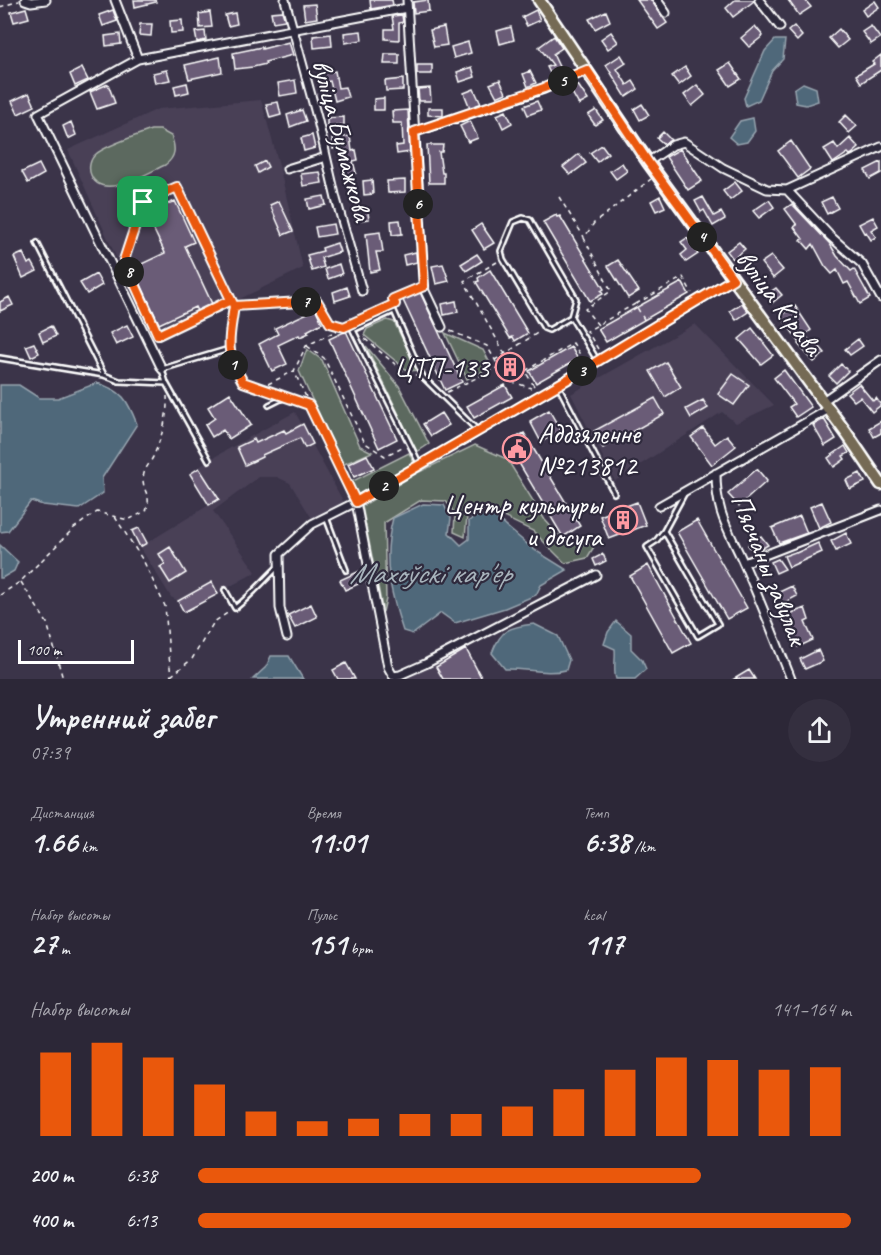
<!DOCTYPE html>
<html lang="ru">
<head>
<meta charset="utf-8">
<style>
	body { margin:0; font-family:Caveat,sans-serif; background:#342f3f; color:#f1f3f6; height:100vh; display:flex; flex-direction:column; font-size:22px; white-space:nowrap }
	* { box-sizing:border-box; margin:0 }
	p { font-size:20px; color:#a6a5ad }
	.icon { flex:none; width:33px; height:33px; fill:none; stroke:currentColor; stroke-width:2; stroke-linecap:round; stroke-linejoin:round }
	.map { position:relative; height:679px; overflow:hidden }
	.side { display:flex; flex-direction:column; background:#2c2737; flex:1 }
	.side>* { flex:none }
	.scale { position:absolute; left:18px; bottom:15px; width:116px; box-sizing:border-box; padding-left:6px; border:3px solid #fff; border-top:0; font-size:16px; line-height:21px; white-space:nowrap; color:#fff; -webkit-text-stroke:4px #2f2a3d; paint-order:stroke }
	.pin { position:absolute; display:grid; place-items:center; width:51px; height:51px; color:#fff; margin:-26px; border-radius:12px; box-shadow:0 3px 9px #0006 }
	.km { position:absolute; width:30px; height:30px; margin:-15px; border-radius:50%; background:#222; color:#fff; font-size:16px; line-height:30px; text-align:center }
	.round { display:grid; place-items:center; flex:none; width:63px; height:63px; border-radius:32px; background:#342f3f }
	.overview { display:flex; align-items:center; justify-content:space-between; height:102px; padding:0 30px }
	h1 { font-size:33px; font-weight:800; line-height:45px }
	.figures { display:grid; grid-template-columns:repeat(3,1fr); gap:9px; height:102px; padding:6px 30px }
	.figures div { display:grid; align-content:center }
	.figures b { font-size:30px; font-weight:800 }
	.figures small { font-size:16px; font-weight:400 }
	.figures p { font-size:16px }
	.chart { height:168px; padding:12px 30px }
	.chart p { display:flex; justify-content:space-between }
	.chart svg { width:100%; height:108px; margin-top:6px; stroke:#ea580c; stroke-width:6 }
	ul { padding:0 30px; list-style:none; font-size:20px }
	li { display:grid; grid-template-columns:96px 72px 1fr; align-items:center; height:45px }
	li i { height:15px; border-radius:8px; background:#ea580c }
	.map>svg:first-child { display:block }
	.built { fill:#494057 }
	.green { fill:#5c695f; stroke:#aeb4af; stroke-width:1.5 }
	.water { fill:#50687a; stroke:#96a4af; stroke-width:1.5 }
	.building { fill:#6b5b77; stroke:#fff; stroke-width:1.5 }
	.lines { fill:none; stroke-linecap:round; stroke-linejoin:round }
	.service-casing { stroke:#fff; stroke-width:8 }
	.minor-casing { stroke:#fff; stroke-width:11 }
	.primary-casing { stroke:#fff; stroke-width:15 }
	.path { stroke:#fff; stroke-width:1.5; stroke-dasharray:4.5 4.5; stroke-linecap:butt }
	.service { stroke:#2f2a3d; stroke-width:3 }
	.minor { stroke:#2f2a3d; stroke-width:7 }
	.primary { stroke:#756a55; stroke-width:10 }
	.route-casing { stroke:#fff; stroke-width:12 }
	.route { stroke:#ea580c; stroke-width:8 }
	.labels { text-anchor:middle; stroke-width:4.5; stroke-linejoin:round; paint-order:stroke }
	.street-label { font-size:28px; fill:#fff; stroke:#2f2a3d }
	.poi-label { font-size:28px; fill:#fff; stroke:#2f2a3d; text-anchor:end }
	.water-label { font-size:30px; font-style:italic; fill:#a8b4bc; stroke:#2f2a3d }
</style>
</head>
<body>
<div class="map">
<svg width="881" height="679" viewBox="0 0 881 679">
	<rect width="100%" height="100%" fill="#3b3449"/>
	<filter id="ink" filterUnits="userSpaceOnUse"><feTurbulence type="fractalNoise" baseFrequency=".0167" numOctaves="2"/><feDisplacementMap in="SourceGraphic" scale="12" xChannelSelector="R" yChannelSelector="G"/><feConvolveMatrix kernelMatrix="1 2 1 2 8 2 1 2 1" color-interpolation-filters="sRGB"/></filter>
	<g filter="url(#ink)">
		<path class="built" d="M261,100L279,165L303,268L154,341L68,150L158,109Z
			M695,324L774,405L736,423L722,412L615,481L571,394Z
			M295,412L344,503L313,520L290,483L277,477H259L213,511L256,572L184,612L178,601L171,597L140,547L209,505L190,474L209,460Z
			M465,645L484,679H396Z"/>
		<path class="green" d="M151,130H160L171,136C176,148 176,157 165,165C147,173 101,202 91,175C88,168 90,159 96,154C106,145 138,135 151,130Z
			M387,320L394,322L418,370L408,371L364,335L367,329Z
			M445,333L483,350L492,367L467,379Z
			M366,346L399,386L429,444L417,452Z
			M307,349L322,360L360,446L372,452L342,465L299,371Z
			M475,445L507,459L545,520L564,541L595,545L587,558L565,563L533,531L489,510L467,516L465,537L454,532L455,514L446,501L421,500L384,523L386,599L383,612L362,506L415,474Z
			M409,453L414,463L357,495L351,482Z"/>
		<path class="water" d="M775,40H785L783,59L772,71L759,100L746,106L744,98L765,51Z
			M803,83L816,88L818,101L806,105L796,103L794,89Z
			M753,118L755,131L747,142L737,144L729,137L740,121Z
			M97,383C123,391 127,399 137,424L102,478L103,493L79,509L43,505L31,501L8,531L0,532V385H19L39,398H58Z
			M423,504L444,505L451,518L449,533L461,545L469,539V521L478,515L494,516L533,549L567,570L541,585L536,595L505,608L455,623L441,613L413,634L403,631C390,591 382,559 393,518Z
			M0,545L18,562L14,571L2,578H0Z
			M616,621L631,634V649L642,660L646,669L635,679H616C613,670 616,659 615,649L604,644L608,632Z
			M534,624L558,636L569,660L566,670C546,675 525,668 505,669L492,653C501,629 509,627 534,624Z
			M271,656H289L303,679H253L266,667Z"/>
		<path class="building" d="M134,0H155L156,2L135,7Z
			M370,0H392L393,5L371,9Z
			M428,0L429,11L414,13L413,2Z
			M637,0H651L667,23L658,29Z
			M735,0H753L754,1L733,17L726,8Z
			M788,0H805L811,7L799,15Z
			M875,1L879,7L866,16L862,10Z
			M315,4L317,18L305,20L303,5Z
			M26,8L29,18L14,22L11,12Z
			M113,10L117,21L103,26L99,15Z
			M536,10L540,20L527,26L522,17Z
			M282,11L285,20L273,22L271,12Z
			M606,11L610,21L595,29L589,19Z
			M210,12L212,27L200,28L199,14Z
			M235,13L237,24L228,26L225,15Z
			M402,15L403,22L399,23V40L385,39V29H394L392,16Z
			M182,20L183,32L171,33L170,21Z
			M140,24H152L151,36L139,35Z
			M755,26L763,36L749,47L741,38Z
			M794,26L802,36L797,41L788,31Z
			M871,26L880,38L871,44L862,32Z
			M444,27L447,45L434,47L430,30Z
			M511,27L514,40L500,44L497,31Z
			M839,29L848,40L838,48L829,38Z
			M205,31L206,40L197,42L195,32Z
			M361,31L362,40L345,43L344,33Z
			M611,32L618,42L608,49L601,39Z
			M120,34L121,44L106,46L105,36Z
			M331,34L332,46L314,48L313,36Z
			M554,36L562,48L553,54L563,75L553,79L547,67L553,65L539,47Z
			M289,42L293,55L265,62L266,64L253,67L235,69L233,53L262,47V49Z
			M468,42L471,53L454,58L451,47Z
			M385,54H399V64H384Z
			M621,55L626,63L617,69L627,85L633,81L638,89L626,97L606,65Z
			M881,55V70L861,83L856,75L874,64L872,62Z
			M220,57L222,72L189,79L185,65Z
			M730,63L741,79L730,86L719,70Z
			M417,65H432V74H417Z
			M472,67L475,77L460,82L457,72Z
			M685,67L691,76L679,85L672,76Z
			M82,68L88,80L75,86L70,74Z
			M167,70L170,80L155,83L153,73Z
			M335,71L338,88L345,87L348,97L335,101L330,81L324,82L323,73Z
			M530,71L536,83L528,87L523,74Z
			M403,79V90L386,91L385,81Z
			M295,80L297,93L280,96L278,83Z
			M500,80L506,93L497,97L490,84Z
			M187,83L189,92L176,95L174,86Z
			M108,84L115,103L97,109L90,92Z
			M578,85L588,100L579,105L570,89Z
			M697,85L705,95L692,106L684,95Z
			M430,88L431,101H419L418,89Z
			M474,89L481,104L470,108L464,93Z
			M29,93L35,106L18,114L12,101Z
			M384,98V110H374V99Z
			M537,101L541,110L528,115L524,106Z
			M278,102L281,115L270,118L266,104Z
			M642,104L649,115L640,120L634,109Z
			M428,108H443V116L428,115Z
			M302,110L306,121L290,127L287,115Z
			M408,110L410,152L397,154L396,146L403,145L402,123H393L392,111Z
			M596,110L603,120L595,125L588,115Z
			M506,111L512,123L503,128L497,115Z
			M846,115L857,126L849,133L839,122Z
			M344,117V125L327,126V118Z
			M470,121L478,138L468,142L460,126Z
			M71,122L76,135L68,139L63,126Z
			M663,132L671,140L664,144L657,138Z
			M312,135L315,148L304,151L301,138Z
			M350,136L352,151L356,150L358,160L353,161L356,173L346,175L340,147L333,149L332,139Z
			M850,138L859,148L852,154L850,155L848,153L833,163L824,149L834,143L838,149Z
			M791,141L810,169L798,178L778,151Z
			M427,145H443L442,152H439L442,173H444V183H429Z
			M602,145L608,153L597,162L590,153Z
			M680,149L702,181L688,190L666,157Z
			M579,154L586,163L570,175L563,167Z
			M265,161L268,167L258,173L255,166Z
			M881,162V173L870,179L865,170Z
			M622,163L627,171L616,179L610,171Z
			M39,164L44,174L28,183L22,172Z
			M320,172L322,183L303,186L301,174Z
			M372,180L373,194L364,195L363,181Z
			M405,180V192L388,193L387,181Z
			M735,182L742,191L730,200L723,191Z
			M324,196L326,205L309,209L307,199Z
			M660,196L665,207L656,211L651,201Z
			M703,197L714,216L721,212L725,219L713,226L704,210L701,212L695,201Z
			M832,197L838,208L827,214L821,202Z
			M769,200L774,207L759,218L753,211Z
			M175,201L194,242L185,246L213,306L198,313L195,307L159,324L133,268L165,253L150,222L162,216L158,208Z
			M279,201L293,231L283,235L270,205Z
			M792,204L830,244L837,256L851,271L854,269L870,298L860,304L848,282L844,284L837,270L832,274L825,266L813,244L809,249L801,240L803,239L794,227L797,225L785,209Z
			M367,207L369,219L360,220L358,208Z
			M556,215L557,217L560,216L604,289L601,291L603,294L590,301L543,222Z
			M873,217L878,226L871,230L876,237L871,240L866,232L864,233L859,224Z
			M400,220L402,234L392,235L391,221Z
			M333,224L335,234L317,237L315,227Z
			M481,224L494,243L484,249L472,230Z
			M380,232L383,252H376L380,270L370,272L366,234Z
			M687,238L698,254L686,262L681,255L687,250L681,242Z
			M739,242L745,249L733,259L727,251Z
			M337,243L340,252L321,258L324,267L312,271L307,255L323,251L322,248Z
			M416,252L417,262L405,265L403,255Z
			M23,253L28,264L32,262L37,271L23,278L14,257Z
			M477,254L482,261L466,271L461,264Z
			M771,256L783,270L773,278L761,263Z
			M618,260L639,291L628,298L608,266Z
			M339,264L342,274L328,279L325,269Z
			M443,264L449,281L436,284L432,266Z
			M490,270L528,333L515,341L513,337L510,338L476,282L479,281L478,278Z
			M96,274L102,285L87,294L80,283Z
			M682,282L689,294L606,342L598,329Z
			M347,287L350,296L335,301L333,292Z
			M776,288L782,295L772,303L766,295Z
			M419,290L462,382L445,390L402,298Z
			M9,297L13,305L0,311V302Z
			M456,301L458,312L444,315L442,304Z
			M742,303L748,312L736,320L730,311Z
			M795,306L811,330L805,335L815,347L818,345L825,353L814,362L798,344L800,343L781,316Z
			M316,309L322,323L307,331L309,333L300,337L299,335L278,345L287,364L272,371L259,344L278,334L275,328Z
			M127,325L133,337L116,345L110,333Z
			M51,326L56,336L43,342L39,332Z
			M752,328L773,355L761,364L739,339Z
			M346,331L397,439L379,448L329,339Z
			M858,339L863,346L850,355L845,349Z
			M34,343L39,353L31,357L26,346Z
			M571,347L578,359L536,383L529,371Z
			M666,362L681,387L665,397L650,371Z
			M841,364L848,371L836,383L829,376Z
			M784,370L811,407L796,417L789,407L794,404L774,378Z
			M733,374L749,385L734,405L718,394Z
			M859,384L873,401L876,398L881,405L872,412L860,397L854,401L847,393Z
			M505,385L512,397L474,418L467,406Z
			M230,393L251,425L229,439L223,430L212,437L205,425L215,418L208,407Z
			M655,398L664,414L603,448L594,431Z
			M703,400L708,408L691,418L686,409Z
			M549,410L561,431L541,442L530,421Z
			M441,413L449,425L431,436L423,424Z
			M824,419L836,439L825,446L813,425Z
			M881,421V433L874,437L869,428Z
			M303,424L313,444L305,448L300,438L262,455V457L245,465L237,447L254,439L256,443L284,430L286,433Z
			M703,428L715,444L727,435L736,446L712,465L691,437Z
			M524,433L580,526L563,537L507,443Z
			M845,446L849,453L843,456L845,459L834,467L828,458Z
			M367,455L374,468L354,477L348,464Z
			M199,468L219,499L209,505L190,474Z
			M757,469L767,481L739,506L728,494Z
			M860,473L865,482L850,489L846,480Z
			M637,502L646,525L609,539L600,516Z
			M822,502L831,522L819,528L810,507Z
			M800,516L807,533L779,543L772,528Z
			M697,520L747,608L727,619L677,532Z
			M139,528L147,543L140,547L132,531Z
			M846,533L851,544L836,551L831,541Z
			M761,536L768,545L754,553L748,545Z
			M818,543L822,552L789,567L784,556L795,552L796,553Z
			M170,547L186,573L170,583L160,567L165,564L159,554Z
			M603,554L606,561L596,566L593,559Z
			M778,559L785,569L776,573L771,562Z
			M648,565L691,643L673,653L630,576Z
			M360,571L365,581L345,590L340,580Z
			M212,582L218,594L184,612L178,601Z
			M792,586L797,596L782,604L777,593Z
			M311,604L317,617L295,628L288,615Z
			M805,608L809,620L805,622L813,640L798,647L784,616Z
			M466,649L482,679H443L436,667Z
			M818,650L823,661L805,669L800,659Z
			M346,663L355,679H338L333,670Z
			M749,670L755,679H734Z"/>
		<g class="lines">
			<g class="service-casing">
				<path id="service" d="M37,243L104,375
					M234,306C229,342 224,349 243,382L309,405L355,501
					M571,317L576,299L530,220L523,218L513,222L501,251L503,259L544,328L549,330L571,317L597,360
					M0,358L104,375L119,381L166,383
					M559,387L614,493
					M269,405L285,397
					M209,460L166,383L162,369L229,349
					M420,465L353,330L394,311L423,377L477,430
					M326,517L346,570
					M664,531L656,541L647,547L698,636L718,624L664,531L684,494
					M225,590L235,608C252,595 263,581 278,567"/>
			</g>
			<g class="minor-casing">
				<path id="minor" d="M25,0L31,2L46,0
					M115,0L138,59L38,114L162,369
					M285,0L318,121L336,199L362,291
					M407,0L424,289L442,327
					M657,0L666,13
					M759,0L780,27
					M138,59L407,8
					M414,132L544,89L587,70
					M648,162L673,145L684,142L723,168L767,189L787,190L881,147
					M287,169L326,157
					M787,190L830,236L862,264L881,298
					M823,401L881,360
					M716,473C716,514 728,528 744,564C761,602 776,641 791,679
					M356,502L388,667L393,676L400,675L425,664L596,575
					M659,506L829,409
					M744,563L881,510
					M287,637L280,608L279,554L312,524L356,502L568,379L733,279"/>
			</g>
			<g class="primary-casing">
				<path id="primary" d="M539,0L648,162L847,434L881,484"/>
			</g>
			<path class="path" d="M0,7L19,1
				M559,197L584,237
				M497,262L464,281L505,354
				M231,300L158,335L124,260L143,202L177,187L232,303
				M636,304L683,277L692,293
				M241,306L317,301L330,323L344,327L350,325
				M396,306L393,299L417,288
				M598,325L585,309L611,291L584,238L594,223L651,179
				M365,339L408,375H416
				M307,346L324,358L365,443L385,456L404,446
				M598,349L587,331L635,304L645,321
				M495,360L539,332
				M500,368L510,381L531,388
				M268,384L294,371
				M534,386L525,371L573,343L582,358
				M447,392L499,367L487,346L448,330
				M306,397L294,371L306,346L344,327L348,328
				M115,517L144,562L165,606L171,679
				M21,582L47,623L63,679
				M0,595L21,581L74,528L97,512L128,520L146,511C152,496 144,494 143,480C143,469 150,464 154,455C162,436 168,416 167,396
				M171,676L192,659L214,622L229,612"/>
			<use href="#service" class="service"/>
			<use href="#minor" class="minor"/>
			<use href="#primary" class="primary"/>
		</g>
	</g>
	<g class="lines" filter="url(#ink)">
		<g class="route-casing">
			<path id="route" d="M143,202L177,187C196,226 215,266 234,306C229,342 224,349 243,382L309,405L356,502L568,379L733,279L648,162L587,70L544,88L414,132L424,286L393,299L395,304L344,327L330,323L317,301L234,306L231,300L158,335L124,260L143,202"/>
		</g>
		<use href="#route" class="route"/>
	</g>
	<defs>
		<g id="building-ring" transform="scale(1.5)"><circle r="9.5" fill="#2f2a3d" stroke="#ff9aa2" stroke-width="1.5"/><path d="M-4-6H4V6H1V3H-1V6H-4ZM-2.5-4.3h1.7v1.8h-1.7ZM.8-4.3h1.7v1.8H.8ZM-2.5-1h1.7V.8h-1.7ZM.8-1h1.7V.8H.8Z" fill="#ff9aa2"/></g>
		<g id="civic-ring" transform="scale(1.5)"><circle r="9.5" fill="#2f2a3d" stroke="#ff9aa2" stroke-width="1.5"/><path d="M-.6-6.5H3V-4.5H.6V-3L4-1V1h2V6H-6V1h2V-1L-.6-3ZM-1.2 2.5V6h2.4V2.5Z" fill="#ff9aa2"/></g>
	</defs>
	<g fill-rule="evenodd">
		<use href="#building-ring" x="510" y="367"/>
		<use href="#civic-ring" x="517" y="449"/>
		<use href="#building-ring" x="623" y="520"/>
	</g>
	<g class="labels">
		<g class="street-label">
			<text transform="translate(343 140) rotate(75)" y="10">вуліца Бумажкова</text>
			<text transform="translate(780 302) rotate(53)" y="10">вуліца Кірава</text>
			<text transform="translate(770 569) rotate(68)" y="10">Пясчаны завулак</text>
		</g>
		<g class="poi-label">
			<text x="489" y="377">ЦТП-133</text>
			<text x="538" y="443" text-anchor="start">Аддзяленне<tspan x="538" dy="32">№213812</tspan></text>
			<text x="602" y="514">Центр культуры<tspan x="602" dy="32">и досуга</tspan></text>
		</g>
		<g class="water-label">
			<text x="430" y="583">Махоўскі кар'ер</text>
		</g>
	</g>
</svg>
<div class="scale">100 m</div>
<div class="pin" style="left:143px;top:202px;background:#1e9e55"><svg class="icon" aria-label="arrive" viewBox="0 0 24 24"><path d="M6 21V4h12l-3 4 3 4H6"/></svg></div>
<b class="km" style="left:233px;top:365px">1</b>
<b class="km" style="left:384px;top:486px">2</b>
<b class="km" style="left:582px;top:371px">3</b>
<b class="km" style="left:702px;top:237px">4</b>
<b class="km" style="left:563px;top:81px">5</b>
<b class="km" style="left:418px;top:204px">6</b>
<b class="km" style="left:306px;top:302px">7</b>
<b class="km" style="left:129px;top:272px">8</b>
</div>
<section class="side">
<div class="overview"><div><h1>Утренний забег</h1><p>07:39</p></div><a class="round"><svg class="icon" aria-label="share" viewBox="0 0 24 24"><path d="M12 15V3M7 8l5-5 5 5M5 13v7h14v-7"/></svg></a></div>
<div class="figures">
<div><p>Дистанция</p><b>1.66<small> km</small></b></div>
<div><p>Время</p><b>11:01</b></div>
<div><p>Темп</p><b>6:38<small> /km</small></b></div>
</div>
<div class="figures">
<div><p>Набор высоты</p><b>27<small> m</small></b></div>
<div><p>Пульс</p><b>151<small> bpm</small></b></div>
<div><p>kcal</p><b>117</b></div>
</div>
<div class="chart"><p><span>Набор высоты</span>141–164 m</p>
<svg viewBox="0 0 160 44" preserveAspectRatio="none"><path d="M5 44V10M15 44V6M25 44V12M35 44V23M45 44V34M55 44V38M65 44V37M75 44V35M85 44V35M95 44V32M105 44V25M115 44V17M125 44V12M135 44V13M145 44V17M155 44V16"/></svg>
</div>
<ul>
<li><b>200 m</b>6:38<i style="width:77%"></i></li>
<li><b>400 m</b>6:13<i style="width:100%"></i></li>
</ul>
</section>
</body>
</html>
